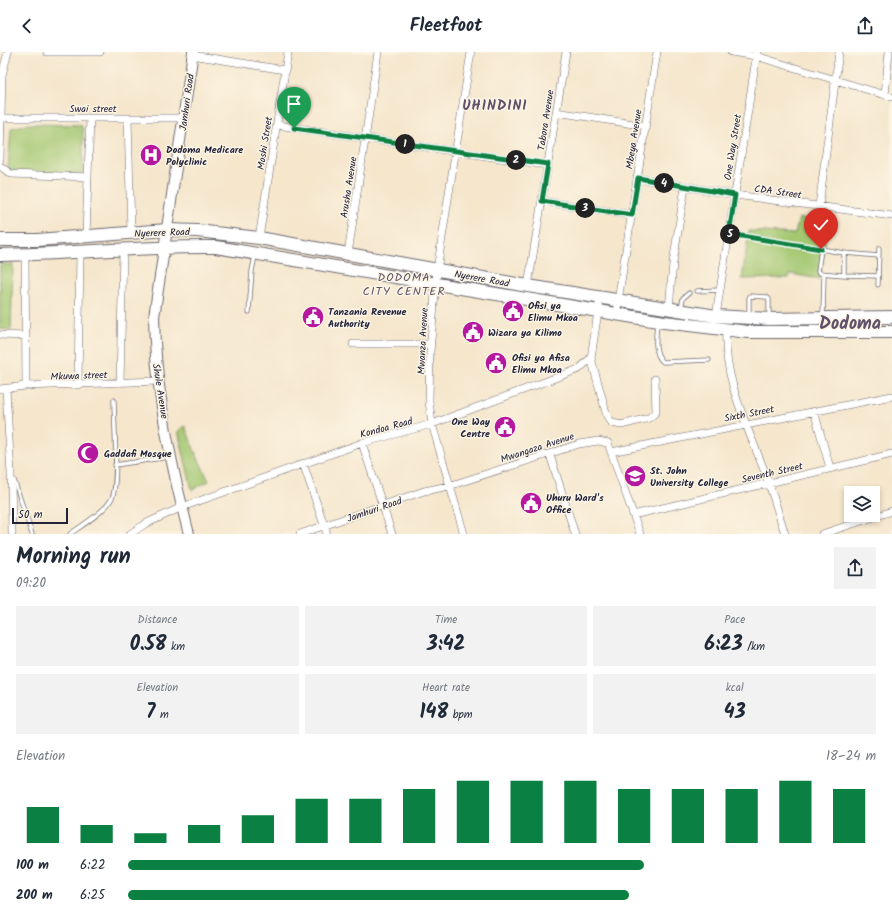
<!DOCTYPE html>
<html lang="en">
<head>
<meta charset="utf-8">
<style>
	body { margin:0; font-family:Kalam,sans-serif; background:#f2f2f3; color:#1f2937; height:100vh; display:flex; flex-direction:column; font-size:15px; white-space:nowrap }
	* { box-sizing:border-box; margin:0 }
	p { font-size:13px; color:#747a83 }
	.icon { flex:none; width:22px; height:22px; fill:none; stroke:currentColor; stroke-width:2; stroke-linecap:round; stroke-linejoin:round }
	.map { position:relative; height:482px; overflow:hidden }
	.drawer { display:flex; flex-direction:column; background:#fff; flex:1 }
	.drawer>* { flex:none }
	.fabs { position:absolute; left:844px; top:434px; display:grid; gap:8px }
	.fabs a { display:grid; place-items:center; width:36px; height:36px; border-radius:0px; background:#fff; box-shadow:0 2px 6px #0003; font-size:20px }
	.scale { position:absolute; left:12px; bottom:10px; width:56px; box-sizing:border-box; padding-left:4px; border:2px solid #22223b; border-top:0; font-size:11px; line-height:14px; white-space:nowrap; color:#22223b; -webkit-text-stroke:3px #fcf5e5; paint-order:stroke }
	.pin { position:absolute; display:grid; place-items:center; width:34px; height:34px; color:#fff; margin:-41px -17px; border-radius:50% 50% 50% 0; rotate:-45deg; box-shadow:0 0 4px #0007 }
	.pin .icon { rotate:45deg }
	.km { position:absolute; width:20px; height:20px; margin:-10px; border-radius:50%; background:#222; color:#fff; font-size:11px; line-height:20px; text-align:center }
	.round { display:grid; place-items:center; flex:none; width:42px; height:42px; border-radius:0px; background:#f2f2f3 }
	.summary { display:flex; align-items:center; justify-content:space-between; height:68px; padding:0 16px }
	h1 { font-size:22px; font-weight:700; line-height:30px }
	.figures { display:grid; grid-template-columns:repeat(3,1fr); gap:6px; height:68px; padding:4px 16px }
	.figures div { display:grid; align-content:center; border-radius:0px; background:#f2f2f3; text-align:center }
	.figures b { font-size:20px; font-weight:700 }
	.figures small { font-size:11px; font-weight:400 }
	.figures p { font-size:11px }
	.chart { height:112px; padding:8px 16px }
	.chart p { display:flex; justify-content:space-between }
	.chart svg { width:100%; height:72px; margin-top:4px; stroke:#0b8043; stroke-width:6 }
	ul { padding:0 16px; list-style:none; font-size:13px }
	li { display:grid; grid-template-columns:64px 48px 1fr; align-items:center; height:30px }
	li i { height:10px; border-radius:5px; background:#0b8043 }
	header { display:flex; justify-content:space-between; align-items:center; height:52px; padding:0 16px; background:#fff; font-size:18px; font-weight:700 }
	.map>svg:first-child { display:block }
	.green { fill:#a4c872; stroke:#637556 }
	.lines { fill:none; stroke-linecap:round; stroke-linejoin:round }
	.service-casing { stroke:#6c676e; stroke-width:5 }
	.minor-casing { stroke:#6c676e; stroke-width:8 }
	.secondary-casing { stroke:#6c676e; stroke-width:12 }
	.trunk-casing { stroke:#6c676e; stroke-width:14 }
	.service { stroke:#fff; stroke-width:3.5 }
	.minor { stroke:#fff; stroke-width:7 }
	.secondary { stroke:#fff; stroke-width:10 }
	.trunk { stroke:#fff; stroke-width:12 }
	.route-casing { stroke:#fff; stroke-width:8 }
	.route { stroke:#0b8043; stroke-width:5 }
	.labels { text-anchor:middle; stroke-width:3; stroke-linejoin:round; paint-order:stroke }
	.street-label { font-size:10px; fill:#22223b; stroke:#fcf5e5 }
	.poi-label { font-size:10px; font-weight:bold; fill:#22223b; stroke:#fcf5e5; text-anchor:start }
	.quarter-label { font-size:12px; letter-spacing:1px; fill:#61516a; stroke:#fcf5e5 }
	.district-label { font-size:14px; font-weight:bold; letter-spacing:1px; fill:#61516a; stroke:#fcf5e5 }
	.town-label { font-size:18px; font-weight:bold; fill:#61516a; stroke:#fcf5e5 }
</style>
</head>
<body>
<header><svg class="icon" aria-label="back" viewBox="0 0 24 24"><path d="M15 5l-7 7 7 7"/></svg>Fleetfoot<svg class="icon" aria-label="share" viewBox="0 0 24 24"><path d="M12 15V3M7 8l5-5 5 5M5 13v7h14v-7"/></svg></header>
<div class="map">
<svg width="892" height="482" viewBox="0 0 892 482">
	<rect width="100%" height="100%" fill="#fcf5e5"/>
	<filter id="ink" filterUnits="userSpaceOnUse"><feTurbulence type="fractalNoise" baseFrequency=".025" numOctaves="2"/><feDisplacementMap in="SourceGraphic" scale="8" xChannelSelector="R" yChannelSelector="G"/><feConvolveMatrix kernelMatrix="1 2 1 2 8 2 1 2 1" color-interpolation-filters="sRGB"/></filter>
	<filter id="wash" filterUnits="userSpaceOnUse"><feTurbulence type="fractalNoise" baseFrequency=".012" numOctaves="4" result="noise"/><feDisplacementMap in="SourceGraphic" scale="16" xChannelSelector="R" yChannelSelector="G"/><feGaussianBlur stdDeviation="0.9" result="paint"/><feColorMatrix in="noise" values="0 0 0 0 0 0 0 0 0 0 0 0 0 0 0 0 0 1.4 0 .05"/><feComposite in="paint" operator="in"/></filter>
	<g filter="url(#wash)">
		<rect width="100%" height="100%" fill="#f5e6cc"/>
		<path class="green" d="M28,72L81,73L83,78V121C67,121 20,127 8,117L11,76Z
			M799,166L825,171L824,175L827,176L820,227L790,222L789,226L742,227L749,179L795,182Z
			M0,212H13L11,278L0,277Z
			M185,374L196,402L209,429L192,438L178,379Z"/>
	</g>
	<g filter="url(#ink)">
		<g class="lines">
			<g class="service-casing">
				<path id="service" d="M729,181L821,197
					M821,197L844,201V223L820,221L818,219Z
					M844,201L879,204
					M844,223L878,224
					M878,233L879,196
					M697,239L720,238
					M681,257L683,246L689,241
					M249,260L252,219L255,204
					M749,264V246L750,244L767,245L769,247V264
					M823,264L824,222
					M657,271C656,284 653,301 663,310L709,308
					M115,413L169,405
					M14,428L32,482
					M70,482C81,474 106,459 112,446C119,432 114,368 114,348"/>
			</g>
			<g class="minor-casing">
				<path id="minor" d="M47,0H100
					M731,0L756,4L892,45
					M192,3L285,18
					M885,43L889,0
					M556,60L646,74
					M2,66H184
					M128,66L131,181
					M277,73L547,113
					M0,108L2,23L8,0
					M0,114L11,122L88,125L86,185
					M88,125L90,66
					M637,126L735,143L892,164
					M542,149L632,163
					M819,154L839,0
					M259,186L288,0
					M348,202L378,0
					M25,203L26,334
					M528,234L566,0
					M600,246L591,306L607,364L612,371L621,373L649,366L656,360L655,327
					M669,257L673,211L685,135
					M618,263V249L657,0
					M716,264L757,0
					M726,277C723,326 747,373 764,418C772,439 778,460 785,482
					M0,283L26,284
					M353,292H430
					M120,331L123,198
					M78,333L80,201
					M0,337L26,334L158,329
					M6,337L11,422L12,482
					M814,359L830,416
					M362,391L392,482
					M611,400L892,344
					M550,403L575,482
					M303,411L327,482
					M633,463L892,402
					M130,482L145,472L182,455L362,391L432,372L579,317L591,306
					M300,482L424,439L449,434L579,392L598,389L608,391L640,482
					M464,482L432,372L429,349L430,300L437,218L471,0
					M822,482L892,459"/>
			</g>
			<g class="secondary-casing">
				<path id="secondary" d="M189,482C171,414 155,335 154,265L193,0"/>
			</g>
			<g class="trunk-casing">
				<path id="trunk" d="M0,188H37L167,178L197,179L259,186L528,234L716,264L769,267L892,265
					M0,203C72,202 144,194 216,195L664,270L748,280H892"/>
			</g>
			<use href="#service" class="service"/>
			<use href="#minor" class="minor"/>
			<use href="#secondary" class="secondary"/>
			<use href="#trunk" class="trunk"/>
		</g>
	</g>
	<g class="lines" filter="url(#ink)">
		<g class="route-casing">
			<path id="route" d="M294,76L548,112L542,149L632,163L638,126L735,143L729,182L821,197"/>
		</g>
		<use href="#route" class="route"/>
	</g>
	<defs>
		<g id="hospital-disc" transform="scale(1.15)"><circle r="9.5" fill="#b5179e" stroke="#fcf5e5"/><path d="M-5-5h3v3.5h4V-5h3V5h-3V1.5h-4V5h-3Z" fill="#fff"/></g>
		<g id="civic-disc" transform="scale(1.15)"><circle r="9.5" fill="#b5179e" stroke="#fcf5e5"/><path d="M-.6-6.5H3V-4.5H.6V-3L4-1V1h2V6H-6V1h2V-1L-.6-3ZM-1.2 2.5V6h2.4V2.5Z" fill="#fff"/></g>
		<g id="mosque-disc" transform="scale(1.15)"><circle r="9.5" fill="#b5179e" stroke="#fcf5e5"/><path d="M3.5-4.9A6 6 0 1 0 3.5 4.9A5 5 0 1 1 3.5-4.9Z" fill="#fff"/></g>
		<g id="university-disc" transform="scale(1.15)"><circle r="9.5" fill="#b5179e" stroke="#fcf5e5"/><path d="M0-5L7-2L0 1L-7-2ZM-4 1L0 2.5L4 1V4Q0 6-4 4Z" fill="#fff"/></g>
	</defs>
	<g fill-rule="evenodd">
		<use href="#hospital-disc" x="151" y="103"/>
		<use href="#civic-disc" x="513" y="259"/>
		<use href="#civic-disc" x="313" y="265"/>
		<use href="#civic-disc" x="473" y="280"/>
		<use href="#civic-disc" x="496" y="311"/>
		<use href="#civic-disc" x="505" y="375"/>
		<use href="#mosque-disc" x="88" y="401"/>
		<use href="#university-disc" x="635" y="424"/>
		<use href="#civic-disc" x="531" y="451"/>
	</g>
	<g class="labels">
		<g class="street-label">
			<text transform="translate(186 50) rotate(-82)" y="4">Jamhuri Road</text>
			<text x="93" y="60">Swai street</text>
			<text transform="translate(545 68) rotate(-81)" y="4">Tabora Avenue</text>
			<text transform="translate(633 87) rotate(-81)" y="4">Mbeya Avenue</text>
			<text transform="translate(264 91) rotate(-81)" y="4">Moshi Street</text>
			<text transform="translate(732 95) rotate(-81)" y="4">One Way Street</text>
			<text transform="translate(348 135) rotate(-81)" y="4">Arusha Avenue</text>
			<text transform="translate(778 139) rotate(8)" y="4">CDA Street</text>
			<text transform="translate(162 180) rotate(-2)" y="4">Nyerere Road</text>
			<text transform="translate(482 226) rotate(10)" y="4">Nyerere Road</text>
			<text transform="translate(422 289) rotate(-87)" y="4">Mwanza Avenue</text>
			<text transform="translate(79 323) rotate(-2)" y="4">Mkuwa street</text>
			<text transform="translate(161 339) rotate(81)" y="4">Shule Avenue</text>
			<text transform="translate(749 361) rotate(-11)" y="4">Sixth Street</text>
			<text transform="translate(386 375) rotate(-15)" y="4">Kondoa Road</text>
			<text transform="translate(537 395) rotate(-18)" y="4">Mwangaza Avenue</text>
			<text transform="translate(772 420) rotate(-13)" y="4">Seventh Street</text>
			<text transform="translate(374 457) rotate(-19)" y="4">Jamhuri Road</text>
		</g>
		<g class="poi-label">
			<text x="166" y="101">Dodoma Medicare<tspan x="166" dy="12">Polyclinic</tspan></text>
			<text x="528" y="257">Ofisi ya<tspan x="528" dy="12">Elimu Mkoa</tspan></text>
			<text x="328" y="263">Tanzania Revenue<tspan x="328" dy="12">Authority</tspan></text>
			<text x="488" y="284">Wizara ya Kilimo</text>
			<text x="512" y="309">Ofisi ya Afisa<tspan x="512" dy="12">Elimu Mkoa</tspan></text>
			<text x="490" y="373" text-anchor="end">One Way<tspan x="490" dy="12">Centre</tspan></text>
			<text x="104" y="405">Gaddafi Mosque</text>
			<text x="650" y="422">St. John<tspan x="650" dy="12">University College</tspan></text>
			<text x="546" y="449">Uhuru Ward's<tspan x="546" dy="12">Office</tspan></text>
		</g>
		<g class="quarter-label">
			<text x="404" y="229">DODOMA<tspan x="404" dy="14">CITY CENTER</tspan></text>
		</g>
		<g class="district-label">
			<text x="495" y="58">UHINDINI</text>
		</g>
		<g class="town-label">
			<text x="850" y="277">Dodoma</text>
		</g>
	</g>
</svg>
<div class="fabs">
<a><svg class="icon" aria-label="layers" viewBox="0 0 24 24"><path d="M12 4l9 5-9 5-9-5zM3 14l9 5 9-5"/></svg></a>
</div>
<div class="scale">50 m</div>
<div class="pin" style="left:294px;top:76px;background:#1e9e55"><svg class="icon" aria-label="arrive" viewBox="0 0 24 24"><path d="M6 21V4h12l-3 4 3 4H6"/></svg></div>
<div class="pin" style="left:821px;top:197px;background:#d93025"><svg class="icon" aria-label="check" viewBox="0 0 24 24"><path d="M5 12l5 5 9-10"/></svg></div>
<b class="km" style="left:405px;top:92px">1</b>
<b class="km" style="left:516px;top:108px">2</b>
<b class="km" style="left:585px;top:156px">3</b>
<b class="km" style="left:664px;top:131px">4</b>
<b class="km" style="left:730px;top:182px">5</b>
</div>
<section class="drawer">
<div class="summary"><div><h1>Morning run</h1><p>09:20</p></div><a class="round"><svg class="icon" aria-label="share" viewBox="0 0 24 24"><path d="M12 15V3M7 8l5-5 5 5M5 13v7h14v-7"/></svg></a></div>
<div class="figures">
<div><p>Distance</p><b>0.58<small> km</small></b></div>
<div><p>Time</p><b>3:42</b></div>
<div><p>Pace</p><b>6:23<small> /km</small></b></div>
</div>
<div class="figures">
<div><p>Elevation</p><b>7<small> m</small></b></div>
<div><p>Heart rate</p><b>148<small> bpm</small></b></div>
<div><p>kcal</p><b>43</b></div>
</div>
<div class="chart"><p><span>Elevation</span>18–24 m</p>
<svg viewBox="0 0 160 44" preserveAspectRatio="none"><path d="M5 44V22M15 44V33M25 44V38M35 44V33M45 44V27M55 44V17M65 44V17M75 44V11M85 44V6M95 44V6M105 44V6M115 44V11M125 44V11M135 44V11M145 44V6M155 44V11"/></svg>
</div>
<ul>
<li><b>100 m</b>6:22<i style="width:69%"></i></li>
<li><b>200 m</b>6:25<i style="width:67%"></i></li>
</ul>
</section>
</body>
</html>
